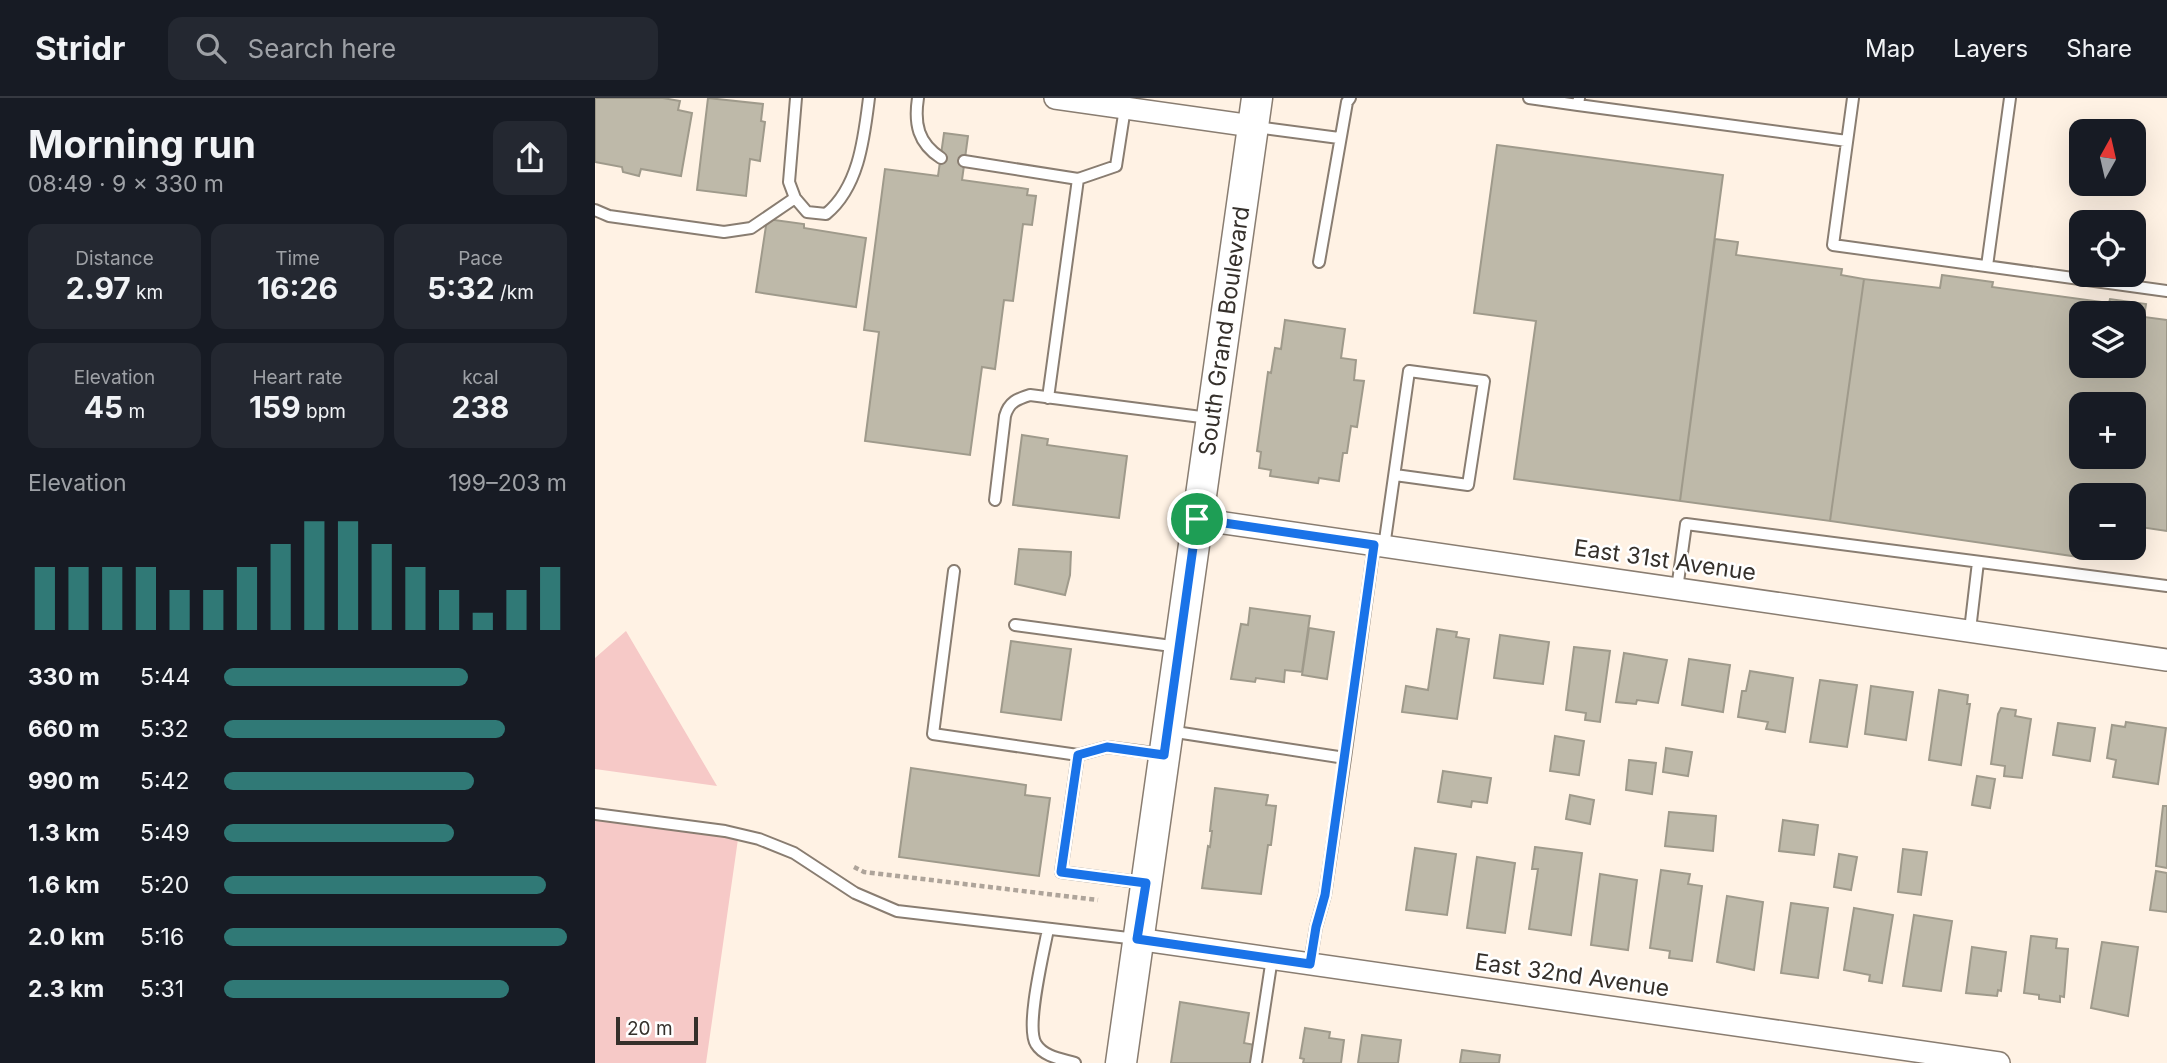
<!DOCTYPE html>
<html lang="en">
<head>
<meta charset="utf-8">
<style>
	body { margin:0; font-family:Inter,sans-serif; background:#242831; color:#f1f3f6; height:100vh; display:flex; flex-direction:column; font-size:26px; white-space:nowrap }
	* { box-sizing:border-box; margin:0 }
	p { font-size:23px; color:#9ea1a6 }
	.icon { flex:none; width:38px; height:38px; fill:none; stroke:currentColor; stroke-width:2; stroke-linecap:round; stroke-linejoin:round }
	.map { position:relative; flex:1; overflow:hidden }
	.details { display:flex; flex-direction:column; background:#171b24; width:595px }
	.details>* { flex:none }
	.needle { width:46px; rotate:8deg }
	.tools { position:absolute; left:1474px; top:21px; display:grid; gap:14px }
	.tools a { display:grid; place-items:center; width:77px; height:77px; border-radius:14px; background:#171b24; box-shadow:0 7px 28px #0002; font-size:35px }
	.scale { position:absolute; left:21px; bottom:18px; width:82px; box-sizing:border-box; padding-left:7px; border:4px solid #35302b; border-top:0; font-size:19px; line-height:24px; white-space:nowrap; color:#35302b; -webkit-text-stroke:5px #fff; paint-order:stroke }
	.pin { position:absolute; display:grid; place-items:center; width:60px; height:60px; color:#fff; margin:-30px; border:4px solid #fff; border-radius:50%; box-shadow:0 2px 7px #0007 }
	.round { display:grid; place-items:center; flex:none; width:74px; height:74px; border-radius:14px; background:#242831 }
	.summary { display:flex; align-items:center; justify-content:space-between; height:119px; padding:0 28px }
	h1 { font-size:38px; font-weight:700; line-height:52px }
	.metrics { display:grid; grid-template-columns:repeat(3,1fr); gap:10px; height:119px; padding:7px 28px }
	.metrics div { display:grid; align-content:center; border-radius:14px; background:#242831; text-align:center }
	.metrics b { font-size:30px; font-weight:700 }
	.metrics small { font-size:19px; font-weight:400 }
	.metrics p { font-size:19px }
	.chart { height:196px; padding:14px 28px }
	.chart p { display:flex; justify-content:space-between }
	.chart svg { width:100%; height:126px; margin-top:7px; stroke:#307976; stroke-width:6 }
	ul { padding:0 28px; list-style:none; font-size:23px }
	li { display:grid; grid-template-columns:112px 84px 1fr; align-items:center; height:52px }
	li i { height:18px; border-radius:9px; background:#307976 }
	header { display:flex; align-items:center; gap:42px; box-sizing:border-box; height:98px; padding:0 35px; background:#171b24; border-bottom:2px solid #363941 }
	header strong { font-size:33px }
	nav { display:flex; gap:38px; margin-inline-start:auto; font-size:24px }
	.search { width:490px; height:63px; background:#242831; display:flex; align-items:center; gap:18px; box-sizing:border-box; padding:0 24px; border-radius:14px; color:#9ea1a6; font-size:26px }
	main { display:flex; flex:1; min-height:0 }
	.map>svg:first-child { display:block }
	.green { fill:#f6c9c7 }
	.building { fill:#beb9a9; stroke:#9f9a8b; stroke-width:2; fill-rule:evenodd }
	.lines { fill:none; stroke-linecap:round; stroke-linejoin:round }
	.service-casing { stroke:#897d71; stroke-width:14 }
	.minor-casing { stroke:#897d71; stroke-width:24 }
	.secondary-casing { stroke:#897d71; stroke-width:33 }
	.path { stroke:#aea49a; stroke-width:4.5; stroke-dasharray:5 3.5; stroke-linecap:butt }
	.service { stroke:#fff; stroke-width:10 }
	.minor { stroke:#fff; stroke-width:21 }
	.secondary { stroke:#fff; stroke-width:30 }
	.route-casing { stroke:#fff; stroke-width:14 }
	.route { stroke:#1a73e8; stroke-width:9 }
	.labels { text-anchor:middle; stroke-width:5; stroke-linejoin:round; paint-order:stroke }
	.street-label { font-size:23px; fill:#35302b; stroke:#fff }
</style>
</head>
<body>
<header>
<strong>Stridr</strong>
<div class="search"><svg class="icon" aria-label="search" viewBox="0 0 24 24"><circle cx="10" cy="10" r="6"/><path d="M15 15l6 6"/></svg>Search here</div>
<nav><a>Map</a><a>Layers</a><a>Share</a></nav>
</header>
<main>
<section class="details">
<div class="summary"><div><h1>Morning run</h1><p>08:49 · 9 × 330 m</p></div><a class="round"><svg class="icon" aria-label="share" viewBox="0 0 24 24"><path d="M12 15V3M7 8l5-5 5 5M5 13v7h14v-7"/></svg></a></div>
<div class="metrics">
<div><p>Distance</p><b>2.97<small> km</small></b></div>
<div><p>Time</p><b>16:26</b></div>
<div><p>Pace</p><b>5:32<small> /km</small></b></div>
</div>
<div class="metrics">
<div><p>Elevation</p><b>45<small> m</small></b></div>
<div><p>Heart rate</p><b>159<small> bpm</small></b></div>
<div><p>kcal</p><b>238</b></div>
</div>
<div class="chart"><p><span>Elevation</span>199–203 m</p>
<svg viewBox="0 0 160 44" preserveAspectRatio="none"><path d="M5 44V22M15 44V22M25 44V22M35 44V22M45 44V30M55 44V30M65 44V22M75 44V14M85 44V6M95 44V6M105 44V14M115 44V22M125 44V30M135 44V38M145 44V30M155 44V22"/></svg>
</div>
<ul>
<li><b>330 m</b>5:44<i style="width:71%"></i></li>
<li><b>660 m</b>5:32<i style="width:82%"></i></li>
<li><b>990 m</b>5:42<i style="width:73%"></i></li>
<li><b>1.3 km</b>5:49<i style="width:67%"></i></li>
<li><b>1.6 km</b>5:20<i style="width:94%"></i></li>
<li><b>2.0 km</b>5:16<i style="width:100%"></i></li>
<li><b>2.3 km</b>5:31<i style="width:83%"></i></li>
</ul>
</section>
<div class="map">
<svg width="1572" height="965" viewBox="0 0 1572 965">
	<rect width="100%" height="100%" fill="#fff2e4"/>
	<path class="green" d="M31,533L122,688L0,671V560Z
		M0,721L143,741L111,965H0Z"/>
	<path class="building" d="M0,0H68L85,3L83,12L97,15L86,78L46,71L44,78L28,74L27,69L0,64Z
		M113,0L168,6L166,23L170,24L165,63L155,61L151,98L102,92Z
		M349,35L373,38L367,82L433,91L432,97L441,98L437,127L428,126L418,203L409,202L400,271L387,269L375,357L270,343L284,234L269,232L290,71L343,78Z
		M902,47L1128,77L1085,403L919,381L941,223L879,215Z
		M172,121L209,126V130L271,140L261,209L161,194Z
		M1120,141L1143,144L1141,157L1247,171L1246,177L1269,181L1235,423L1085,403Z
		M1347,177L1398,184L1397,189L1514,205L1515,201L1551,206L1549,219L1572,222V433L1538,428V397H1486L1484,459L1235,423L1269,181L1345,190ZM1486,215H1538V268H1486ZM1486,306H1538V359H1486Z
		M690,222L750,231L746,260L761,262L759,282L769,283L762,329L756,328L752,355H748L744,383L724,380L723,385L675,378L676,372L664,370L666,354L662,353L673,274L676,275L680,250L686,251Z
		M427,337L453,341L452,347L532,358L524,420L418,407Z
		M424,451L476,454L475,477L470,497L420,486Z
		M655,510L715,518L707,574L690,572L689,584L661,580L660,584L636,581L646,526L653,527Z
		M714,530L739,534L732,581L707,577Z
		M842,531L862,534L861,539L874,541L862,621L807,614L811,588L833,592Z
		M905,537L954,544L948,586L899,580Z
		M416,543L476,551L466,622L406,614Z
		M979,549L1015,553L1005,624L990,622L991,615L971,612Z
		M1029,555L1072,562L1063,605L1042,602L1041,606L1021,604Z
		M1094,561L1135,567L1128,614L1087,607Z
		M1155,573L1198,580L1190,634L1171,631L1173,624L1143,619L1147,593H1151Z
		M1225,582L1262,587L1252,649L1215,644Z
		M1276,588L1318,594L1311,642L1270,636Z
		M1344,592L1373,597L1372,606H1375L1366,667L1334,662Z
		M1406,610L1421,612L1420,618L1436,621L1427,680L1409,678L1410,668L1396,666L1403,616Z
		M1531,624L1571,630L1563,686L1518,679L1521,662L1512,660L1517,627L1530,629Z
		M1463,625L1500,630L1495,663L1458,657Z
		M960,638L989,643L984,677L955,673Z
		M1071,650L1097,654L1093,678L1068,674Z
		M1034,662L1061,665L1057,696L1031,692Z
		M316,670L431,687L430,697L455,700L444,778L304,759Z
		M848,673L896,680L892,705L877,703L876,709L843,704Z
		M1382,678L1400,681L1395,710L1377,707Z
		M620,690L673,697L671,707L681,708L676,747H673L666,796L607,790L613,748L615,749L617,733H615Z
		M975,697L999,702L995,726L971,721Z
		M1568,708H1572V770L1561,768Z
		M1074,714L1121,718L1118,753L1070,748Z
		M1188,722L1223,727L1219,757L1184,753Z
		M940,749L987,755L976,837L934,831L943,771H937Z
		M820,750L861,756L852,817L811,812Z
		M1308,751L1332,754L1326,797L1303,794Z
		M1244,756L1262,759L1256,792L1239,789Z
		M882,759L920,765L910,835L872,830Z
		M1066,772L1095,776L1093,786L1107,788L1097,863L1074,860L1075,853L1055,850Z
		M1561,773L1572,775V814L1555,812Z
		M1005,776L1042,782L1033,852L996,847Z
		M1132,798L1168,804L1159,872L1122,864Z
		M1196,805L1233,810L1223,880L1186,875Z
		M1259,810L1298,817L1287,885L1274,883L1275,877L1249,872Z
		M1319,817L1357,823L1346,893L1308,888Z
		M1436,838L1462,841L1461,850L1473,851L1469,899L1465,898V904L1444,901V897L1429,895Z
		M1507,844L1543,849L1533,918L1496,910Z
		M1377,849L1411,854L1406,893L1403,892L1402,898L1371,895Z
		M585,904L654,915L649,945L660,947L658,965H576Z
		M710,930L735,934L734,940L749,942L746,965H708L709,961L705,960Z
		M767,937L806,942L803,965H763Z
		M867,952L905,957L904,965H865Z"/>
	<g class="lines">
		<g class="service-casing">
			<path id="service" d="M201,0L194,84L200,100L212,114L231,116C264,89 269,40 274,0
				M323,0C319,26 323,45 346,60
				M934,0L983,7L984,0
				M1258,0L1238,147L1572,193
				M983,7L1252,43
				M661,29L744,40
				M369,63L483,81
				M0,112L14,118L129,134L156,130L200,100
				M724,164L752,4L755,0
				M1392,168L1415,0
				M453,300L483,81L521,68L530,10
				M400,402L410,318C414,304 422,301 435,297L614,320
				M789,449L814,273L889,283L873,387L800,377
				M359,473L338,636L483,657L512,649L566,656
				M1082,491L1091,426L1572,488
				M420,527L584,549
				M1375,532L1383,464
				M574,633L750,660L779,447
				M483,657L466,774L550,785
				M0,716L130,733L164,741L199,755L260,795L302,813L542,841
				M453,831C449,853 430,929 441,946C449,959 467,961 480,965
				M715,866L721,829L730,797L750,660
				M661,965L677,860"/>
		</g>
		<g class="minor-casing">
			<path id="minor" d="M460,0L657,28
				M602,421L1572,562
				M542,841L1404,965"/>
		</g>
		<g class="secondary-casing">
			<path id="secondary" d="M526,965L662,0"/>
		</g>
		<path class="path" d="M259,769L269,774L503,802"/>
		<use href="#service" class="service"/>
		<use href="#minor" class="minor"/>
		<use href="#secondary" class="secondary"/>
	</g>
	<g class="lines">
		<g class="route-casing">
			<path id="route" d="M602,421L779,447L730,797L721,829L715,866L542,841L551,785L466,774L483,657L512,649L569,657Z"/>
		</g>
		<use href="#route" class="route"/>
	</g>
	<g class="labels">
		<g class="street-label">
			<text transform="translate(629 233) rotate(-82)" y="8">South Grand Boulevard</text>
			<text transform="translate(1070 462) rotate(8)" y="8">East 31st Avenue</text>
			<text transform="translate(977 877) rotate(8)" y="8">East 32nd Avenue</text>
		</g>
	</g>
</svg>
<div class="tools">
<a><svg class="needle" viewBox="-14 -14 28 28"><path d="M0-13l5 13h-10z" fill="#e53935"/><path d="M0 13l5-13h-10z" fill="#9ea1a6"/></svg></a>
<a><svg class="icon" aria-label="locate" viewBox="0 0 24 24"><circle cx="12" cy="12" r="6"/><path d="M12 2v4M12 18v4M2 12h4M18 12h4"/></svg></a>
<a><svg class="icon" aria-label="layers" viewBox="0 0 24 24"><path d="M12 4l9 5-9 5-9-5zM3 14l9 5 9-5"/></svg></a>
<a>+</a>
<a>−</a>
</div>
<div class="scale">20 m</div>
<div class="pin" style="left:602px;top:421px;background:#1e9e55"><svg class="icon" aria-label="arrive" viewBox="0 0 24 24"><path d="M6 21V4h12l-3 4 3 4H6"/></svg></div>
</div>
</main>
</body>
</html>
